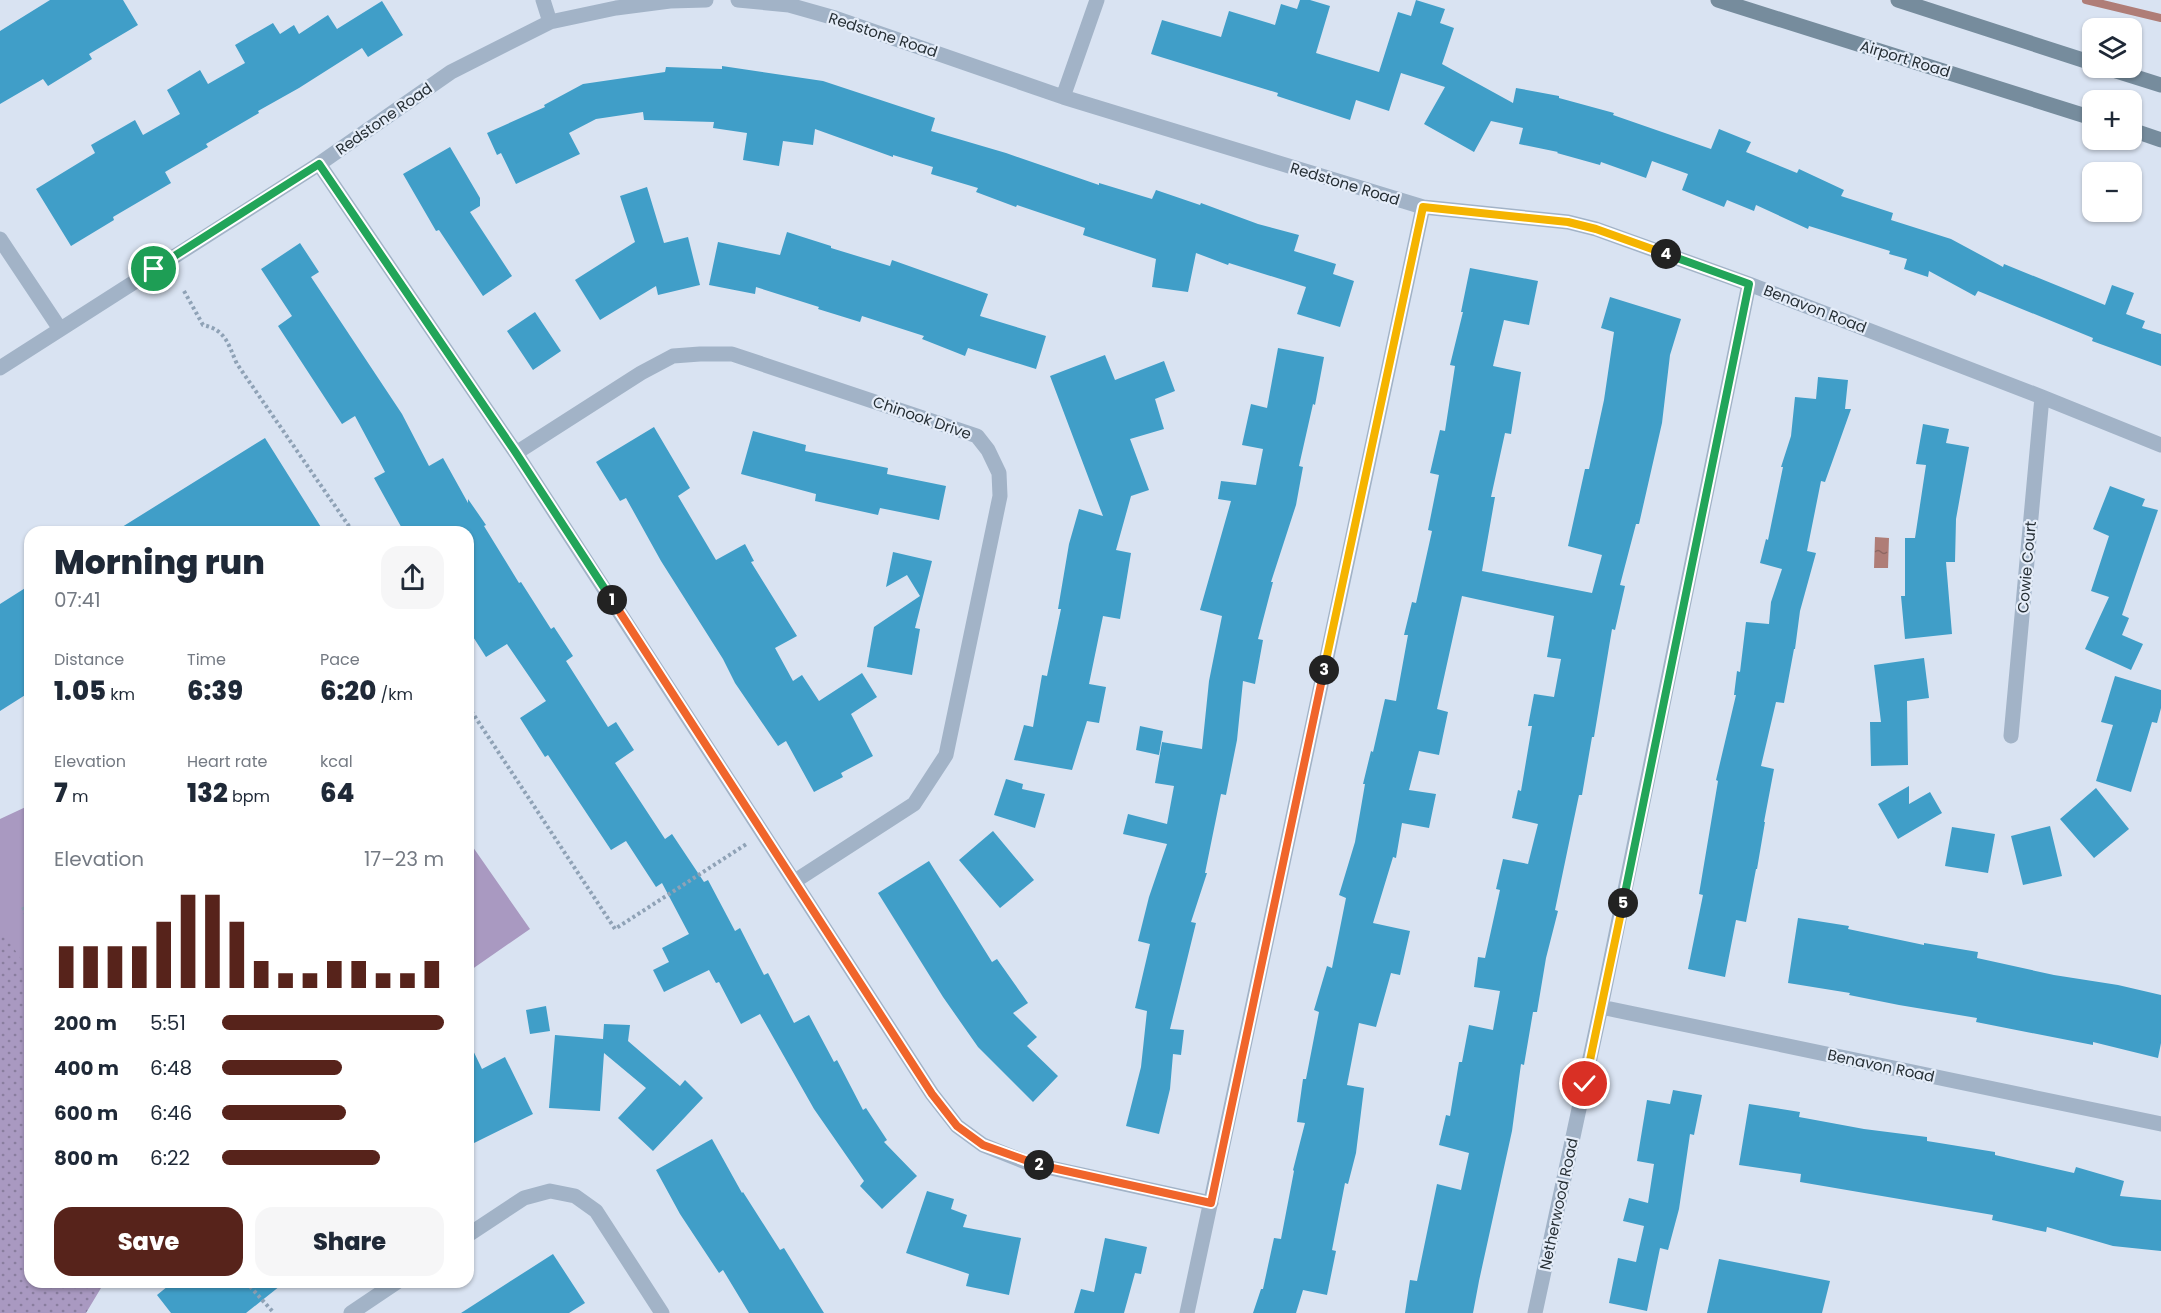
<!DOCTYPE html>
<html lang="en">
<head>
<meta charset="utf-8">
<style>
	body { margin:0; font-family:Poppins,sans-serif; background:#f6f6f7; color:#1f2937; height:100vh; display:flex; flex-direction:column; font-size:22px; white-space:nowrap }
	* { box-sizing:border-box; margin:0 }
	p { font-size:20px; color:#747a83 }
	.icon { flex:none; width:33px; height:33px; fill:none; stroke:currentColor; stroke-width:2; stroke-linecap:round; stroke-linejoin:round }
	.map { position:relative; flex:1; overflow:hidden }
	.side { position:absolute; left:24px; top:526px; width:450px; height:762px; display:flex; flex-direction:column; background:#fff; border-radius:18px; box-shadow:0 2px 4px #0004 }
	.side>* { flex:none }
	.fabs { position:absolute; left:2082px; top:18px; display:grid; gap:12px }
	.fabs a { display:grid; place-items:center; width:60px; height:60px; border-radius:12px; background:#fff; box-shadow:0 2px 4px #0004; font-size:30px }
	.pin { position:absolute; display:grid; place-items:center; width:51px; height:51px; color:#fff; margin:-26px; border:3px solid #fff; border-radius:50%; box-shadow:0 2px 6px #0007 }
	.km { position:absolute; width:30px; height:30px; margin:-15px; border-radius:50%; background:#222; color:#fff; font-size:16px; line-height:30px; text-align:center }
	.round { display:grid; place-items:center; flex:none; width:63px; height:63px; border-radius:18px; background:#f6f6f7 }
	.headline { display:flex; align-items:center; justify-content:space-between; height:102px; padding:0 30px }
	h1 { font-size:33px; font-weight:800; line-height:45px }
	.metrics { display:grid; grid-template-columns:repeat(3,1fr); gap:9px; height:102px; padding:6px 30px }
	.metrics div { display:grid; align-content:center }
	.metrics b { font-size:26px; font-weight:800 }
	.metrics small { font-size:16px; font-weight:400 }
	.metrics p { font-size:16px }
	.chart { height:168px; padding:12px 30px }
	.chart p { display:flex; justify-content:space-between }
	.chart svg { width:100%; height:108px; margin-top:6px; stroke:#57231b; stroke-width:6 }
	.action { display:flex; gap:12px; margin-top:auto; padding:12px 30px }
	.action a { flex:1; height:69px; border-radius:18px; background:#57231b; color:#fff; font-size:24px; font-weight:800; line-height:69px; text-align:center }
	.action a+a { background:#f6f6f7; color:#1f2937 }
	ul { padding:0 30px; list-style:none; font-size:20px }
	li { display:grid; grid-template-columns:96px 72px 1fr; align-items:center; height:45px }
	li i { height:15px; border-radius:8px; background:#57231b }
	.map>svg:first-child { display:block }
	.green { fill:#a999c1 }
	.park { fill:url(#park-dots) }
	.water { fill:url(#water-ripples) }
	.lines { fill:none; stroke-linecap:round; stroke-linejoin:round }
	.stream { stroke:#af7d77; stroke-width:8 }
	.building { fill:#409ec8 }
	.path { stroke:#8fa2b6; stroke-width:4; stroke-dasharray:3 3; stroke-linecap:butt }
	.street { stroke:#a2b3c7; stroke-width:15 }
	.secondary { stroke:#768c9d; stroke-width:15 }
	.split-1-casing { stroke:#fff; stroke-width:12 }
	.split-2-casing { stroke:#fff; stroke-width:12 }
	.split-3-casing { stroke:#fff; stroke-width:12 }
	.split-4-casing { stroke:#fff; stroke-width:12 }
	.split-5-casing { stroke:#fff; stroke-width:12 }
	.split-6-casing { stroke:#fff; stroke-width:12 }
	.split-1 { stroke:#22a559; stroke-width:8 }
	.split-2 { stroke:#f0652b; stroke-width:8 }
	.split-3 { stroke:#f0652b; stroke-width:8 }
	.split-4 { stroke:#f5b400; stroke-width:8 }
	.split-5 { stroke:#22a559; stroke-width:8 }
	.split-6 { stroke:#f5b400; stroke-width:8 }
	.labels { text-anchor:middle; stroke-width:4.5; stroke-linejoin:round; paint-order:stroke }
	.street-label { font-size:15px; fill:#262f35; stroke:#e5edf9 }
</style>
</head>
<body>
<div class="map">
<svg width="2161" height="1313" viewBox="0 0 2161 1313">
	<defs>
		<pattern id="park-dots" width="8" height="8" patternUnits="userSpaceOnUse" patternTransform="scale(1.5)"><rect width="8" height="8" fill="#a999c1"/><path d="M2 2h.1M6 6h.1" fill="none" stroke="#897d9e" stroke-width="1.8" stroke-linecap="round"/></pattern>
		<pattern id="water-ripples" width="26" height="14" patternUnits="userSpaceOnUse" patternTransform="scale(1.5)"><rect width="26" height="14" fill="#af7d77"/><path d="M2 4q2-2 4 0t4 0M15 11q2-2 4 0t4 0" fill="none" stroke="#8e6762"/></pattern>
	</defs>
	<rect width="100%" height="100%" fill="#d9e3f2"/>
	<path class="green" d="M30,805V999L0,1013V819Z
		M468,840L530,929L468,972Z"/>
	<path class="park" d="M0,927L30,973V1282L104,1283L86,1313H0Z"/>
	<path class="water" d="M1875,537L1889,538L1888,568H1874Z"/>
	<g class="lines">
		<path class="stream" d="M2086,0L2161,18"/>
	</g>
	<path class="building" d="M50,0H123L138,25L89,54L92,59L48,86L43,79L0,104V31Z
		M1300,0H1310L1330,6L1316,53L1379,72L1398,12L1411,16L1416,0L1445,9L1440,23L1454,28L1442,64L1513,103L1516,88L1559,96V98L1614,113L1613,115L1711,149L1719,129L1751,142L1746,152L1797,173L1799,169L1844,190L1841,196L1893,213L1891,220L1951,239L2003,267L2004,264L2105,305L2112,285L2134,293L2126,314L2145,321L2142,328L2161,334V366L2092,341L2093,338L1978,291L1975,296L1929,271L1928,277L1904,269L1907,259L1889,254L1890,251L1809,226L1808,229L1756,205L1754,211L1727,200L1724,207L1682,190L1688,174L1652,161L1646,178L1601,162L1600,165L1557,153L1558,152L1519,144L1523,128L1491,121L1474,152L1424,124L1445,87L1401,73L1389,111L1356,100L1350,120L1277,96L1278,93L1151,54L1162,20L1221,37L1229,11L1275,25L1281,4L1297,9Z
		M382,1L403,35L368,57L362,48L299,88L258,111L259,113L206,144L208,147L165,172L171,183L113,217L114,220L71,246L36,189L95,153L91,145L135,120L143,135L180,114L167,90L200,70L208,84L245,63L235,45L273,23L280,34L294,25L299,34L328,15L337,29Z
		M722,66L823,81L935,118L931,131L1006,153L1099,185V183L1152,199L1156,190L1200,205L1201,203L1258,224L1299,235L1294,251L1336,264L1333,274L1354,281L1340,327L1297,314L1306,287L1229,263L1228,265L1196,253L1188,292L1152,287L1156,259L1083,235L1085,228L1017,205L1016,207L976,192L978,188L931,174L933,167L893,155V157L815,129L813,145L783,141L779,166L743,160L747,133L713,128L714,122L644,120L643,112L596,119L569,133L580,154L516,184L501,153L497,155L487,133L545,107L544,105L583,84L665,72L666,67L722,69Z
		M450,147L480,198V206L470,212L512,276L483,296L439,230L436,231L403,174Z
		M647,187L664,243L688,237L700,285L658,295L656,286L600,320L575,280L635,242L620,196Z
		M787,232L831,246V248L890,266L892,260L988,294L980,316L1046,336L1036,369L968,348L965,356L922,339L924,336L862,316L860,322L818,309L819,307L756,287L755,294L709,285L718,242L780,255Z
		M300,243L319,272L311,277L402,414L429,466L443,458L468,503V499L486,525L484,526L519,583L521,582L551,629L554,627L573,656L566,661L608,727L616,722L634,750L615,763L665,839L672,834L704,882L708,880L735,931L740,928L764,975L768,973L794,1023L809,1015L834,1062L837,1060L863,1110L866,1108L887,1140L884,1142L917,1176L882,1209L860,1186L864,1181L814,1109L760,1014L741,1024L719,982L716,983L709,970L664,992L653,970L669,962L662,948L689,934L662,883L656,887L626,841L611,850L548,755L545,757L520,718L546,701L507,644L486,657L468,629V532H404L374,478L385,472L355,416L342,424L278,326L292,316L261,269Z
		M1470,268L1538,281L1529,325L1504,320L1493,366L1521,372L1511,434L1505,433L1491,497H1495L1482,571L1592,593L1602,555L1568,546L1585,469H1589L1604,400L1614,332L1601,328L1610,297L1681,319L1670,355L1662,423L1639,524H1636L1620,585L1625,586L1615,630L1612,629L1594,737H1592L1582,795H1579L1555,910L1558,911L1546,958L1537,1012H1533L1524,1065L1521,1064L1512,1131L1479,1281L1473,1313H1405L1410,1280L1417,1281L1437,1184L1461,1190L1469,1153L1439,1145L1446,1115L1450,1116L1459,1062H1462L1469,1025L1493,1030L1500,991L1474,987L1478,957L1485,958L1500,890L1496,889L1503,859L1528,864L1538,824L1512,818L1518,790L1521,791L1532,726H1528L1534,694L1554,697L1561,659L1547,657L1554,616L1462,596L1437,709L1448,712L1439,755L1419,751L1409,790L1436,794L1429,828L1402,823L1396,858L1393,857L1373,923L1410,931L1400,975L1391,973L1376,1027L1359,1023L1347,1085L1364,1088L1356,1153L1348,1184L1345,1183L1332,1250L1336,1251L1327,1295L1303,1290L1296,1313H1253L1261,1289H1263L1274,1238L1281,1239L1294,1171L1293,1170L1305,1123L1297,1122L1303,1079H1306L1319,1012L1314,1010L1327,966L1332,968L1346,898L1339,895L1355,842L1365,784H1363L1371,751L1373,752L1385,699L1396,701L1408,635H1404L1412,602L1416,603L1432,531L1428,530L1439,475L1430,473L1440,430L1445,431L1455,366L1450,365L1463,312H1461Z
		M535,312L561,351L533,370L507,331Z
		M1278,348L1324,357L1315,405L1313,404L1299,466L1303,467L1296,505L1271,582H1273L1258,639L1263,640L1255,684L1243,681L1237,740L1226,795L1221,794L1205,873H1207L1191,922L1196,923L1170,1029L1184,1030L1181,1055L1173,1054L1170,1089L1159,1134L1126,1126L1141,1067L1147,1011L1135,1008L1150,944L1138,941L1149,897L1167,844L1123,834L1128,814L1167,824L1174,786L1155,783L1162,742L1202,749L1209,681L1222,616L1200,610L1231,501L1218,499L1221,481L1256,485L1263,449L1242,445L1251,404L1267,408Z
		M1105,355L1115,380L1164,361L1175,391L1155,399L1164,429L1130,439L1149,490L1131,496L1116,550L1131,553L1120,619L1103,616L1089,684L1106,687L1099,723L1087,721L1072,770L1014,760L1024,725L1033,727L1042,675L1047,676L1061,609H1058L1069,544L1079,509L1103,516L1050,376Z
		M1818,377L1848,380L1845,409H1851L1825,482L1821,481L1807,551L1816,553L1800,611L1795,649H1794L1784,703L1776,702L1761,766L1774,769L1764,822H1765L1757,869H1756L1746,922L1736,920L1725,977L1688,969L1703,895L1699,894L1718,781L1716,780L1736,695H1734L1737,671L1740,672L1746,622L1769,624L1771,602L1782,569L1760,563L1766,539L1768,540L1783,467H1781L1791,436L1795,397L1816,399Z
		M1923,424L1949,429L1946,443L1969,447L1956,519L1955,562H1946L1952,634L1905,639L1901,596H1905V538H1915L1926,465L1916,464Z
		M654,427L690,488L678,496L716,560L745,544L754,561L751,562L797,636L775,648L793,681L802,675L819,701L862,673L877,697L851,714L873,756L841,773L843,777L814,792L786,741L778,746L735,683L723,659L661,561L626,498L620,501L596,462Z
		M753,431L806,445L805,451L888,468L887,474L946,486L939,520L880,508L878,515L815,501L816,494L741,474Z
		M265,438L324,532H114Z
		M2110,486L2145,499L2142,506L2158,510L2122,615L2129,618L2122,635L2143,644L2131,670L2085,649L2109,597L2091,591L2109,536L2093,529Z
		M893,552L932,561L915,628L920,629L912,675L867,667L874,627L920,596L907,575L886,587Z
		M30,585V692L0,711V604Z
		M1924,658L1929,698L1907,701L1908,765L1871,766L1870,722H1881L1874,665Z
		M2115,676L2161,690V708L2157,723L2152,722L2131,792L2096,781L2113,725L2101,722Z
		M1140,726L1163,731L1159,755L1136,750Z
		M1006,779L1023,784L1022,789L1045,794L1035,828L994,815Z
		M1909,786V804L1930,792L1942,813L1898,839L1878,804Z
		M2096,788L2129,829L2094,858L2060,819Z
		M2050,826L2062,876L2023,885L2011,836Z
		M1952,827L1995,834L1988,873L1945,866Z
		M993,831L1034,880L1000,908L959,860Z
		M929,861L992,962L997,959L1028,1003L1013,1013L1037,1037L1027,1046L1058,1076L1033,1102L978,1047L943,997L878,893Z
		M1798,918L1849,926L1848,929L1924,945V943L1978,952L1977,958L2054,975L2118,985L2161,995V1043L2158,1058L2093,1042V1045L1976,1022L1977,1018L1899,1005L1849,995L1850,993L1788,983Z
		M546,1006L550,1031L530,1034L526,1010Z
		M604,1024L630,1025L628,1041L680,1086L685,1080L703,1098L653,1151L618,1118L646,1088L604,1053L600,1111L549,1108L555,1035L603,1039Z
		M468,1040L482,1069L505,1057L533,1114L468,1146Z
		M1673,1090L1702,1095L1694,1135L1690,1134L1679,1209L1668,1250L1660,1248L1647,1311L1609,1303L1618,1258L1636,1262L1644,1226L1623,1221L1629,1198L1648,1203L1654,1164L1637,1161L1647,1100L1670,1104Z
		M1749,1104L1800,1112L1799,1117L1864,1129L1927,1137V1141L1995,1152V1155L2074,1173L2076,1167L2124,1181L2120,1196L2161,1200V1251L2113,1246L2047,1227L2046,1232L1992,1220L1993,1215L1800,1182L1801,1174L1739,1165Z
		M712,1139L742,1193L743,1192L780,1250L784,1248L824,1313H749L723,1270L719,1273L680,1214L656,1170Z
		M927,1191L954,1199L951,1209L967,1215L963,1227L1021,1238L1009,1295L966,1286L969,1274L906,1253Z
		M1105,1238L1147,1247L1141,1274L1135,1273L1124,1313H1074L1081,1289L1094,1292Z
		M553,1254L585,1303L569,1313H461Z
		M1719,1259L1830,1281L1822,1313H1707Z
		M173,1282H285L246,1313H171L157,1295Z"/>
	<g class="lines">
		<path class="path" d="M184,291L203,325C226,330 228,344 237,364L353,532
			M468,706L615,929L748,843
			M23,907L30,925
			M246,1282L274,1313"/>
		<path class="street" d="M543,0L550,22
			M738,0L789,5L835,18L1063,97L1423,207L1568,222L1596,229L1749,284L2042,397L2161,445
			M1063,97L1097,0
			M319,164L516,453L932,1094L957,1126L983,1145L1028,1163L1211,1203
			M0,239L60,329
			M0,368L319,164L451,72L550,22L616,8L670,1L706,0
			M516,453L641,373L673,356L700,354H732L977,436L988,450L999,473L1000,496L946,755L914,804L795,881
			M2011,736L2042,397
			M1601,1007L2161,1124
			M468,1235L524,1198L550,1191L575,1196L596,1211L662,1313
			M351,1313L397,1282
			M1187,1313L1423,207
			M1535,1313L1601,1007L1749,284"/>
		<path class="secondary" d="M1718,0L2092,118
			M1898,0L2092,63
			M2107,68L2161,85
			M2132,130L2161,140"/>
	</g>
	<g class="lines">
		<g class="split-1-casing">
			<path id="split-1" d="M154,269L319,164L516,453L612,600"/>
		</g>
		<g class="split-2-casing">
			<path id="split-2" d="M612,600L932,1094L957,1126L983,1145L1039,1165"/>
		</g>
		<g class="split-3-casing">
			<path id="split-3" d="M1039,1165L1211,1203L1324,670"/>
		</g>
		<g class="split-4-casing">
			<path id="split-4" d="M1324,670L1423,207L1568,222L1596,229L1666,254"/>
		</g>
		<g class="split-5-casing">
			<path id="split-5" d="M1623,903L1749,284L1666,254"/>
		</g>
		<g class="split-6-casing">
			<path id="split-6" d="M1585,1084L1623,903"/>
		</g>
		<use href="#split-1" class="split-1"/>
		<use href="#split-2" class="split-2"/>
		<use href="#split-3" class="split-3"/>
		<use href="#split-4" class="split-4"/>
		<use href="#split-5" class="split-5"/>
		<use href="#split-6" class="split-6"/>
	</g>
	<g class="labels">
		<g class="street-label">
			<text transform="translate(883 35) rotate(18)" y="5">Redstone Road</text>
			<text transform="translate(1905 59) rotate(17)" y="5">Airport Road</text>
			<text transform="translate(384 119) rotate(-35)" y="5">Redstone Road</text>
			<text transform="translate(1345 184) rotate(17)" y="5">Redstone Road</text>
			<text transform="translate(1815 309) rotate(21)" y="5">Benavon Road</text>
			<text transform="translate(922 418) rotate(19)" y="5">Chinook Drive</text>
			<text transform="translate(2027 567) rotate(-85)" y="5">Cowie Court</text>
			<text transform="translate(1881 1066) rotate(12)" y="5">Benavon Road</text>
			<text transform="translate(1559 1204) rotate(-78)" y="5">Netherwood Road</text>
		</g>
	</g>
</svg>
<div class="fabs">
<a><svg class="icon" aria-label="layers" viewBox="0 0 24 24"><path d="M12 4l9 5-9 5-9-5zM3 14l9 5 9-5"/></svg></a>
<a>+</a>
<a>−</a>
</div>
<div class="pin" style="left:154px;top:269px;background:#1e9e55"><svg class="icon" aria-label="arrive" viewBox="0 0 24 24"><path d="M6 21V4h12l-3 4 3 4H6"/></svg></div>
<div class="pin" style="left:1585px;top:1084px;background:#d93025"><svg class="icon" aria-label="check" viewBox="0 0 24 24"><path d="M5 12l5 5 9-10"/></svg></div>
<b class="km" style="left:612px;top:600px">1</b>
<b class="km" style="left:1039px;top:1165px">2</b>
<b class="km" style="left:1324px;top:670px">3</b>
<b class="km" style="left:1666px;top:254px">4</b>
<b class="km" style="left:1623px;top:903px">5</b>
<section class="side">
<div class="headline"><div><h1>Morning run</h1><p>07:41</p></div><a class="round"><svg class="icon" aria-label="share" viewBox="0 0 24 24"><path d="M12 15V3M7 8l5-5 5 5M5 13v7h14v-7"/></svg></a></div>
<div class="metrics">
<div><p>Distance</p><b>1.05<small> km</small></b></div>
<div><p>Time</p><b>6:39</b></div>
<div><p>Pace</p><b>6:20<small> /km</small></b></div>
</div>
<div class="metrics">
<div><p>Elevation</p><b>7<small> m</small></b></div>
<div><p>Heart rate</p><b>132<small> bpm</small></b></div>
<div><p>kcal</p><b>64</b></div>
</div>
<div class="chart"><p><span>Elevation</span>17–23 m</p>
<svg viewBox="0 0 160 44" preserveAspectRatio="none"><path d="M5 44V27M15 44V27M25 44V27M35 44V27M45 44V17M55 44V6M65 44V6M75 44V17M85 44V33M95 44V38M105 44V38M115 44V33M125 44V33M135 44V38M145 44V38M155 44V33"/></svg>
</div>
<ul>
<li><b>200 m</b>5:51<i style="width:100%"></i></li>
<li><b>400 m</b>6:48<i style="width:54%"></i></li>
<li><b>600 m</b>6:46<i style="width:56%"></i></li>
<li><b>800 m</b>6:22<i style="width:71%"></i></li>
</ul>
<div class="action"><a>Save</a><a>Share</a></div>
</section>
</div>
</body>
</html>
